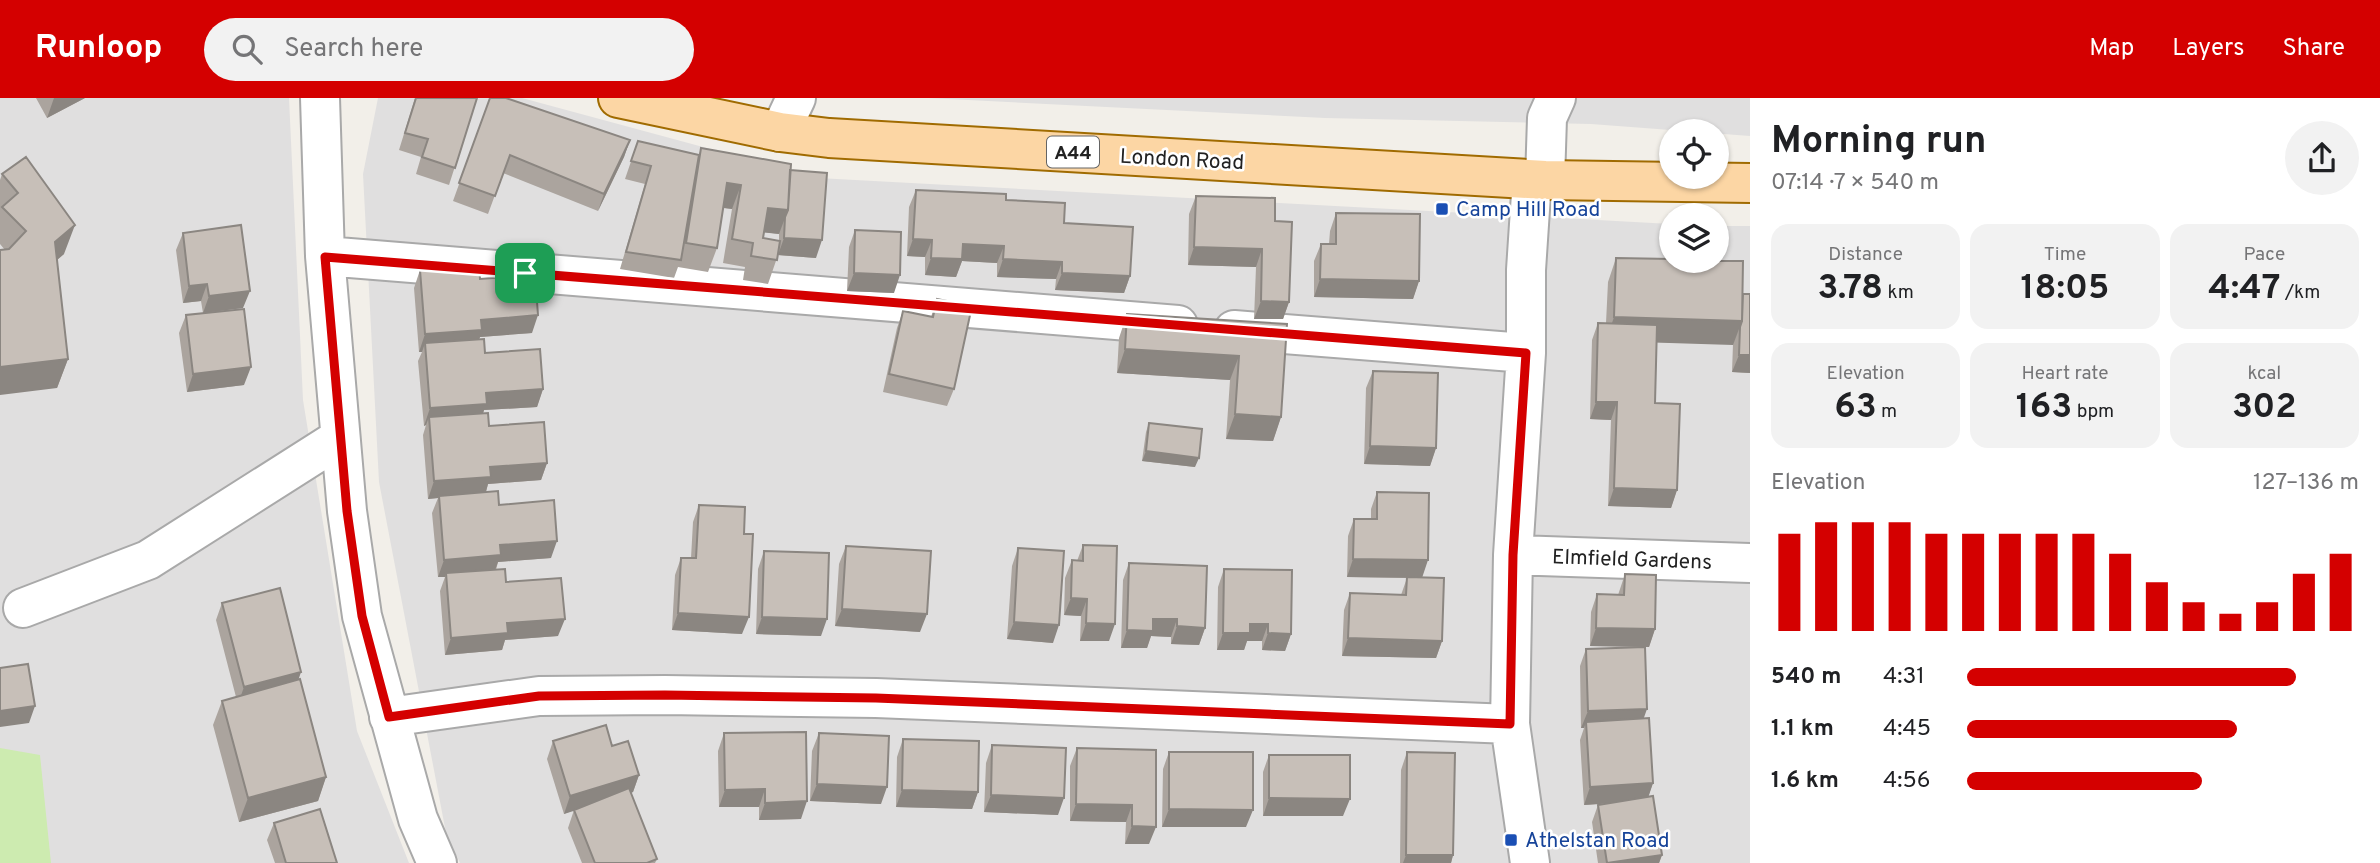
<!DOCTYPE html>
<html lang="en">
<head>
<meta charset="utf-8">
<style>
	body { margin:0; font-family:Overpass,sans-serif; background:#f2f2f2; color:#202124; height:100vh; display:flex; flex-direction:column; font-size:26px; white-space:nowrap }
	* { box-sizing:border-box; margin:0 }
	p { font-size:23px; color:#757577 }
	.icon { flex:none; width:38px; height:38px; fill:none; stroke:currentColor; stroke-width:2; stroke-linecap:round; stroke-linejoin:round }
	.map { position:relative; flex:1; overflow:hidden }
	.sheet { display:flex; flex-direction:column; background:#fff; width:630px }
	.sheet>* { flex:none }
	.fabs { position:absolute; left:1659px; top:21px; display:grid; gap:14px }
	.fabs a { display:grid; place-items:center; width:70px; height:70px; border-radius:50%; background:#fff; box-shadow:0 2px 5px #0004; font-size:35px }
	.pin { position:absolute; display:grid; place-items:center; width:60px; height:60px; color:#fff; margin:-30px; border-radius:14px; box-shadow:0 4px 10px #0006 }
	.round { display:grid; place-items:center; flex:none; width:74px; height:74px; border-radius:37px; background:#f2f2f2 }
	.summary { display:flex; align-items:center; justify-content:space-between; height:119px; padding:0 21px }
	h1 { font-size:38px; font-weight:700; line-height:52px }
	.metrics { display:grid; grid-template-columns:repeat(3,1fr); gap:10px; height:119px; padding:7px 21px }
	.metrics div { display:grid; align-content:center; border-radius:18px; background:#f2f2f2; text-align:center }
	.metrics b { font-size:35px; font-weight:700 }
	.metrics small { font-size:19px; font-weight:400 }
	.metrics p { font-size:19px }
	.chart { height:196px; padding:14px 21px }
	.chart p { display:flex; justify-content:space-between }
	.chart svg { width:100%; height:126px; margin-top:7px; stroke:#d40000; stroke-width:6 }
	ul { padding:0 21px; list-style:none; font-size:23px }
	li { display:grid; grid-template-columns:112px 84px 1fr; align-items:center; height:52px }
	li i { height:18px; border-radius:9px; background:#d40000 }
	header { display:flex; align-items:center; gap:42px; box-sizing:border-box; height:98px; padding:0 35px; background:#d40000; color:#fff }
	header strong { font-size:33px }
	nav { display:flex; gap:38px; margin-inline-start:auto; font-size:24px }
	.search { width:490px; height:63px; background:#f2f2f2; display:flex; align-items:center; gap:18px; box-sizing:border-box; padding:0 24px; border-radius:38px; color:#757577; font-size:26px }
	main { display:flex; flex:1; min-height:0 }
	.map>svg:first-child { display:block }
	.residential { fill:#e0dfdf }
	.grass { fill:#cdebb0 }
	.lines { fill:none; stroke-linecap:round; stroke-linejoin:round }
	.minor-casing { stroke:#a9a9a9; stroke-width:42 }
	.major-casing { stroke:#a06b00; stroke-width:42 }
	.minor { stroke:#fff; stroke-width:38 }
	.major { stroke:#fcd6a4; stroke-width:38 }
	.wall { fill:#aba49e; fill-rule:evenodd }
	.shaded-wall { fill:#8b8681 }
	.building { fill:#c7bfb8; stroke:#8b8681; stroke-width:2 }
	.route-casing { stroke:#fff; stroke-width:14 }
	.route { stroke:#d40000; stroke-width:9 }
	.transit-dot { fill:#1a4fb4; stroke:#fff; stroke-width:2.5 }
	.labels { text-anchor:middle; stroke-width:5; stroke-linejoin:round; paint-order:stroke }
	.shield { fill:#fff; stroke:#646464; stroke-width:2 }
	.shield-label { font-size:19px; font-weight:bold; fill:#222 }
	.street-label { font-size:21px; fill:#222; stroke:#fff }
	.transit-label { font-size:21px; fill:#164399; stroke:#fff; text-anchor:start }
</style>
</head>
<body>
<header>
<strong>Runloop</strong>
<div class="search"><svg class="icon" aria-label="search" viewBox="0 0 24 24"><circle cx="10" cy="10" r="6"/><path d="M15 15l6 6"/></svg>Search here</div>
<nav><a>Map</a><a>Layers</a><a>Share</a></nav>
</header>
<main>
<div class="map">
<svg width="1750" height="765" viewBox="0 0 1750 765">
	<rect width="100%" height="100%" fill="#f2efe9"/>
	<path class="residential" d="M0,0H289L303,302L357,633L409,765H0Z
		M378,0H522L818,80L1671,126V163H1717V128H1750V765H460L446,735L379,384L363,76Z
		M928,0H1750V38L1591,26L1325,20Z"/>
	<path class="grass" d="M0,650L40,657L51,765H0Z"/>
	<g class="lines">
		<g class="minor-casing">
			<path id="minor" d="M320,0L325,158L347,413L362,518L418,721L437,765
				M780,34L796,0
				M1545,82L1547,20L1556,0
				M325,158L1178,227
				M1234,232L1526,255
				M1513,457L1750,465
				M23,510L148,462L340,340
				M389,619L539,598L665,597L876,600L1510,626
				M1530,765L1510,626L1513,457L1526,255V172L1532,81"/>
		</g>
		<g class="major-casing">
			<path id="major" d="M618,0L780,34L829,40L1545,82L1750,85"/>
		</g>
		<use href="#minor" class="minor"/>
		<use href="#major" class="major"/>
	</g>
	<path class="wall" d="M36,0H85L47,20Z
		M415,0H477L449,87L416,76L421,59L399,52Z
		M490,0L630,42L624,59L598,113L503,75L488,116L453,103Z
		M638,43L699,57L701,50L790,72L816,160L778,157L768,186L743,182L745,169L723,165L732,111L723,110L717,150L708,174L678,169L674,180L620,171L645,86L625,81ZM764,134L779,136V143L763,140Z
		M26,59L64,156L57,162L68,261L57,290L5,152L0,146V82L2,76Z
		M916,92L1006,102L1064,125L1130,178L1124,195L1055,192L1056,181L997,179V165L962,163L956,179L925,177V159L907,158L909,109Z
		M1196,98L1275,123L1289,204L1283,221H1254L1256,169L1188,167L1189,116Z
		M1336,115L1419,183L1413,201L1314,199V163L1321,146H1329L1330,133Z
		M855,132L894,195L847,193L849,149Z
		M183,135L243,210L203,215L201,203L183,205L176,152Z
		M1616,160L1743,196H1750V275L1732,274L1733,246L1657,244L1655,305L1677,392L1671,410L1608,408L1611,322L1590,321L1592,242L1598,225H1606L1608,184Z
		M420,172L480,181L532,235L480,239L479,241L485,255L543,291L537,309L484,312L483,315L489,328L547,365L541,382L488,386L486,394L551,460L498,464L496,472L506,484L558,538L505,542L502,552L445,557L440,493L445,479H438L432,415L438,400L428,401L423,337L426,327L424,328L418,263L422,254H419L414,190Z
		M937,201L954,291L947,308L883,294L897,230L903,213L931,219Z
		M1127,216L1287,226L1281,319L1273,343L1226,341L1230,282L1117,275L1119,240Z
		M186,217L244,287L187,294L179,235Z
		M1373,273L1436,350L1430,368L1364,366L1366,290Z
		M1149,325L1195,369L1142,363L1146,334Z
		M1377,394L1422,479L1442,543L1436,560L1342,558L1344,512L1350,495L1401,497L1407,480L1347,479L1348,438L1354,421H1371V411Z
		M699,407L742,536L672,532L675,477L681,460H691L693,424Z
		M1083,447L1109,543H1080L1081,518L1064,517L1065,480L1072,462L1077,463Z
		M846,448L920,534L835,528L839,466Z
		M1018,450L1053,545L1007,541L1012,468Z
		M764,453L821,538L756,536L758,471Z
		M1129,465L1205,530L1199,547L1171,546V539L1151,538L1147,550H1121L1123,482Z
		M1224,471L1291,536L1285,553L1262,552V543H1247L1244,552H1217L1218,489Z
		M1625,476L1655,531L1649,549L1590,548L1591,514L1597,496L1618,497Z
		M222,505L299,582L326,679L318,703L239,724L213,627L222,603L236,599L216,522Z
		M1586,551L1643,621L1653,685L1648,699L1662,757L1659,765H1598L1592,724L1598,707L1608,705L1584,707L1580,642L1584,630H1581L1580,568Z
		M724,635L801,721L759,722V709H719L718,653Z
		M819,635L881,706L810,703L812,653Z
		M903,641L978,694L972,711L896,709L897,659Z
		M553,643L612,648L639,677L633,694L631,695L657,761L655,765H582L568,730L574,712L564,716L547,661Z
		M992,647L1058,717L984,714L986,665Z
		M1077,650L1156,652L1149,746H1125L1126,724L1070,723V668Z
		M1169,654L1246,729H1162L1163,671Z
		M1407,654L1453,757L1451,765H1400L1401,672Z
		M1269,657L1343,718H1263V674Z
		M274,725L337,765H275L267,742Z"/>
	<path class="shaded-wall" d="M54,0H85L47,20Z
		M630,42L624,59L598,113L604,96Z
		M727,85L741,87L732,111L718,109Z
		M768,110L788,112L779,136L760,134Z
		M75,127L64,156L44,173L55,144Z
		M784,140L822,142L816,160L778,157Z
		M913,141L932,142L925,159L907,158Z
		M963,146L1004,148L997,165L962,163L956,179L925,177L931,160Z
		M1194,149L1262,151L1256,169L1188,167Z
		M1003,161L1062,164L1056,181L997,179Z
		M854,175L900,177L894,195L847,193Z
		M1062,175L1130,178L1124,195L1055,192Z
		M1320,181L1419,183L1413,201L1314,199Z
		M207,186L201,203L183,205L189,188Z
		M250,193L243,210L203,215L209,198Z
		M1261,203L1289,204L1283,221H1254Z
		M538,217L532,235L480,239L476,250L425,245L422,254H419L425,236L481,222Z
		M1614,219L1742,223L1733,247L1606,243Z
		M1125,251L1239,258L1230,282L1117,275Z
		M1739,257H1750V275L1732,274Z
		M68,261L57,290L0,297V269Z
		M251,269L244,287L187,294L193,276Z
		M543,291L537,309L484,312L481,323L429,319L426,327L424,328L430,310L486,295Z
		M1596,304H1617L1611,322L1590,321Z
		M1235,316L1281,319L1273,343L1226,341Z
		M1370,348L1436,350L1430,368L1364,366Z
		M1146,353L1199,360L1195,369L1142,363Z
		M547,365L541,382L488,386L485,397L439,398L438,400L428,401L434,383L490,369Z
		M1614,390L1677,392L1671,410L1608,408Z
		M557,443L551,460L498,464L494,475H446L445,479H438L444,462L500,447Z
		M1353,461L1428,462L1422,480L1347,479Z
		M1071,500L1087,501L1081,518L1064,517Z
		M842,511L927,516L920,534L835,528Z
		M678,515L749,519L742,536L672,532Z
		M762,519L827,521L821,538L756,536Z
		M565,521L558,538L505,542L502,552L445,557L451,540L507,525Z
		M1153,521H1177L1171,539L1151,538L1147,550H1121L1127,532Z
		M1014,524L1059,527L1053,545L1007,541Z
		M1086,525L1115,526L1109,543H1080Z
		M1250,526H1268L1262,543H1247L1244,552H1217L1223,535Z
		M1177,528L1205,530L1199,547L1171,546Z
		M1596,530L1655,531L1649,549L1590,548Z
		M1268,535L1291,536L1285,553L1262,552Z
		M1348,540L1442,543L1436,560L1342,558Z
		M301,574L295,592L238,606L244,589Z
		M35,608L29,625L0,629V613Z
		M1647,611L1641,628L1586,624L1584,630H1581L1588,613Z
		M639,677L633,694L564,716L570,698Z
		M326,679L318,703L239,724L248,700Z
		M1653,685L1647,703L1584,707L1590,689Z
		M817,686L887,689L881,706L810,703Z
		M765,691L759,709H719L725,692Z
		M902,692L978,694L972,711L896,709Z
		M991,697L1064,700L1058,717L984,714Z
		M1269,700L1350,701L1343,718H1263Z
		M807,703L801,721L759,722L765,705Z
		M1076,706L1132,707L1126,724L1070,723Z
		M1169,711L1253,712L1246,729H1162Z
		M1132,728L1156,729L1149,746H1125Z
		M1406,757H1453L1451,765H1403Z
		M1662,757L1659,765H1611Z"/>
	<path class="building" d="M416,0H477L455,70L422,59L428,41L405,35Z
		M490,0H506L630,42L604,96L510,57L495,98L459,85Z
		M638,43L699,57L681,162L626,154L651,68L631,63Z
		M701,50L791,66L788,112L768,110L763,140L780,143L777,162L751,158L753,145L732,141L741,87L727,85L717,150L686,145Z
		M26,59L75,127L55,144L68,261L0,269V152L9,151L26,133L2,109L18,95L2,76Z
		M790,72L827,75L822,142L784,140L785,119L788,112Z
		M916,92L1006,96V102L1065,105L1064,125L1133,129L1130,178L1062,175V164L1003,161L1004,148L963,146L962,161L931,160L932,142L913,141Z
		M1196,98L1275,100V123L1292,124L1289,204L1261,203L1262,151L1194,149Z
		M1336,115L1420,116L1419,183L1320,181L1321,146H1336Z
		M241,127L250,193L209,198L207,186L189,188L183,135Z
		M855,132L901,134L900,177L854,175Z
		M1616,160L1671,161V163H1743L1742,223L1614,219Z
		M479,168L480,181L535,177L538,217L481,222L482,232L425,236L420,172Z
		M1743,196H1750V257H1739L1740,229L1742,223Z
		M937,201L972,208L954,291L889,276L903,213L933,219Z
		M244,211L251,269L193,276L186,217Z
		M1127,216L1287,226L1281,319L1235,316L1239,258L1125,251Z
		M1598,225L1657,227L1655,305L1680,306L1677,392L1614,390L1617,304H1596Z
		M484,241L485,255L540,251L543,291L486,295L487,306L430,310L425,245Z
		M1373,273L1438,275L1436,350L1370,348Z
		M488,315L489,328L544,324L547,365L490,369L491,379L434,383L429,319Z
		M1149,325L1202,331L1199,360L1146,353Z
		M498,393L499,407L554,402L557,443L500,447L501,457L444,462L439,398Z
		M1377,394L1429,395L1428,462L1353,461L1354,421H1377Z
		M699,407L745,409L744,436H753L749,519L678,515L681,460H696Z
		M1083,447L1117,448L1115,526L1086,525L1087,501L1071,500L1072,462L1083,463Z
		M846,448L931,453L927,516L842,511Z
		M1018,450L1064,453L1059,527L1014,524Z
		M764,453L829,455L827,521L762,519Z
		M1129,465L1207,468L1205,530L1177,528V521H1153V533L1127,532Z
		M505,471L506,484L561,480L565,521L507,525L508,535L451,540L446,475Z
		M1224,471L1292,472L1291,536L1268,535V526H1250V535H1223Z
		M1625,476L1656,477L1655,531L1596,530L1597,496L1624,497Z
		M1407,479L1444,480L1442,543L1348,540L1350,495L1406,497Z
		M280,490L301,574L244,589L222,505Z
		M1645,549L1647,611L1588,613L1586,551Z
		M28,566L35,608L0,613V570Z
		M300,581L326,679L248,700L222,603Z
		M1649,620L1653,685L1590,689L1586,624Z
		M606,627L612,648L628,643L639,677L570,698L553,643Z
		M806,634L807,703L765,705V691L725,692L724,635Z
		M819,635L889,638L887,689L817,686Z
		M903,641L979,643L978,694L902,692Z
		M992,647L1066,650L1064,700L991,697Z
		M1077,650L1156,652V729L1132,728V707L1076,706Z
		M1169,654H1253V712L1169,711Z
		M1407,654L1455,655L1453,757H1406Z
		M1269,657H1350V701L1269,700Z
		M629,690L657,761L647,765H595L574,712Z
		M1653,698L1662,757L1607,765L1598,707Z
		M320,711L337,765H286L274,725Z"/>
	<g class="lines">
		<g class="route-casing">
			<path id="route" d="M325,159L1526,255L1513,457L1510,626L876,600L665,597L539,598L389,619L362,518L347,413Z"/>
		</g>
		<use href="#route" class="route"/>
	</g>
	<g class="transit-dot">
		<rect x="1435" y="104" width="14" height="14" rx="3.5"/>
		<rect x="1504" y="735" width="14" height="14" rx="3.5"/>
	</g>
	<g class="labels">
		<rect class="shield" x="1047" y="38.5" width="52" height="31" rx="5"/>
		<g class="shield-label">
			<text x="1073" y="61">A44</text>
		</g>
		<g class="street-label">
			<text transform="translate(1182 61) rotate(3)" y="7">London Road</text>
			<text transform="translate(1632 461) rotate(2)" y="7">Elmfield Gardens</text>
		</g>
		<g class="transit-label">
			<text x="1456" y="118">Camp Hill Road</text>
			<text x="1525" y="749">Athelstan Road</text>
		</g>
	</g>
</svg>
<div class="fabs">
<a><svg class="icon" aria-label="locate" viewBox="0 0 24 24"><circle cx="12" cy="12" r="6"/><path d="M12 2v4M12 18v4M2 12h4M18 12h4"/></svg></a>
<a><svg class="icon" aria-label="layers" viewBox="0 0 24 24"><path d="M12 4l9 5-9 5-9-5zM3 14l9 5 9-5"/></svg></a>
</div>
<div class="pin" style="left:525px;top:175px;background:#1e9e55"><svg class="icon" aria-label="arrive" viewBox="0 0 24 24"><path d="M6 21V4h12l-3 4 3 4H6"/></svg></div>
</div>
<section class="sheet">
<div class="summary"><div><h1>Morning run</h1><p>07:14 · 7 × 540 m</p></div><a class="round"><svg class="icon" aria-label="share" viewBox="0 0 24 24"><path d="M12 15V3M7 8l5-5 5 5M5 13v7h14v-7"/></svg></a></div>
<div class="metrics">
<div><p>Distance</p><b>3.78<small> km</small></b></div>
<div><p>Time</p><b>18:05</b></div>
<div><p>Pace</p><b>4:47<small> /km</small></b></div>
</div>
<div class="metrics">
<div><p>Elevation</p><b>63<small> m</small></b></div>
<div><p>Heart rate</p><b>163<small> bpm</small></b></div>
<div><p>kcal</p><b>302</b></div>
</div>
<div class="chart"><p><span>Elevation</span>127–136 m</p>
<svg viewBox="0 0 160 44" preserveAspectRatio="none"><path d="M5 44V10M15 44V6M25 44V6M35 44V6M45 44V10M55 44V10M65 44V10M75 44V10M85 44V10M95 44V17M105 44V27M115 44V34M125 44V38M135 44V34M145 44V24M155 44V17"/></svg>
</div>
<ul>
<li><b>540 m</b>4:31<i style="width:84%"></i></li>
<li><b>1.1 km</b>4:45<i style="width:69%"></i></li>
<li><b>1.6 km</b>4:56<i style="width:60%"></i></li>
</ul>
</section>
</main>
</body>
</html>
